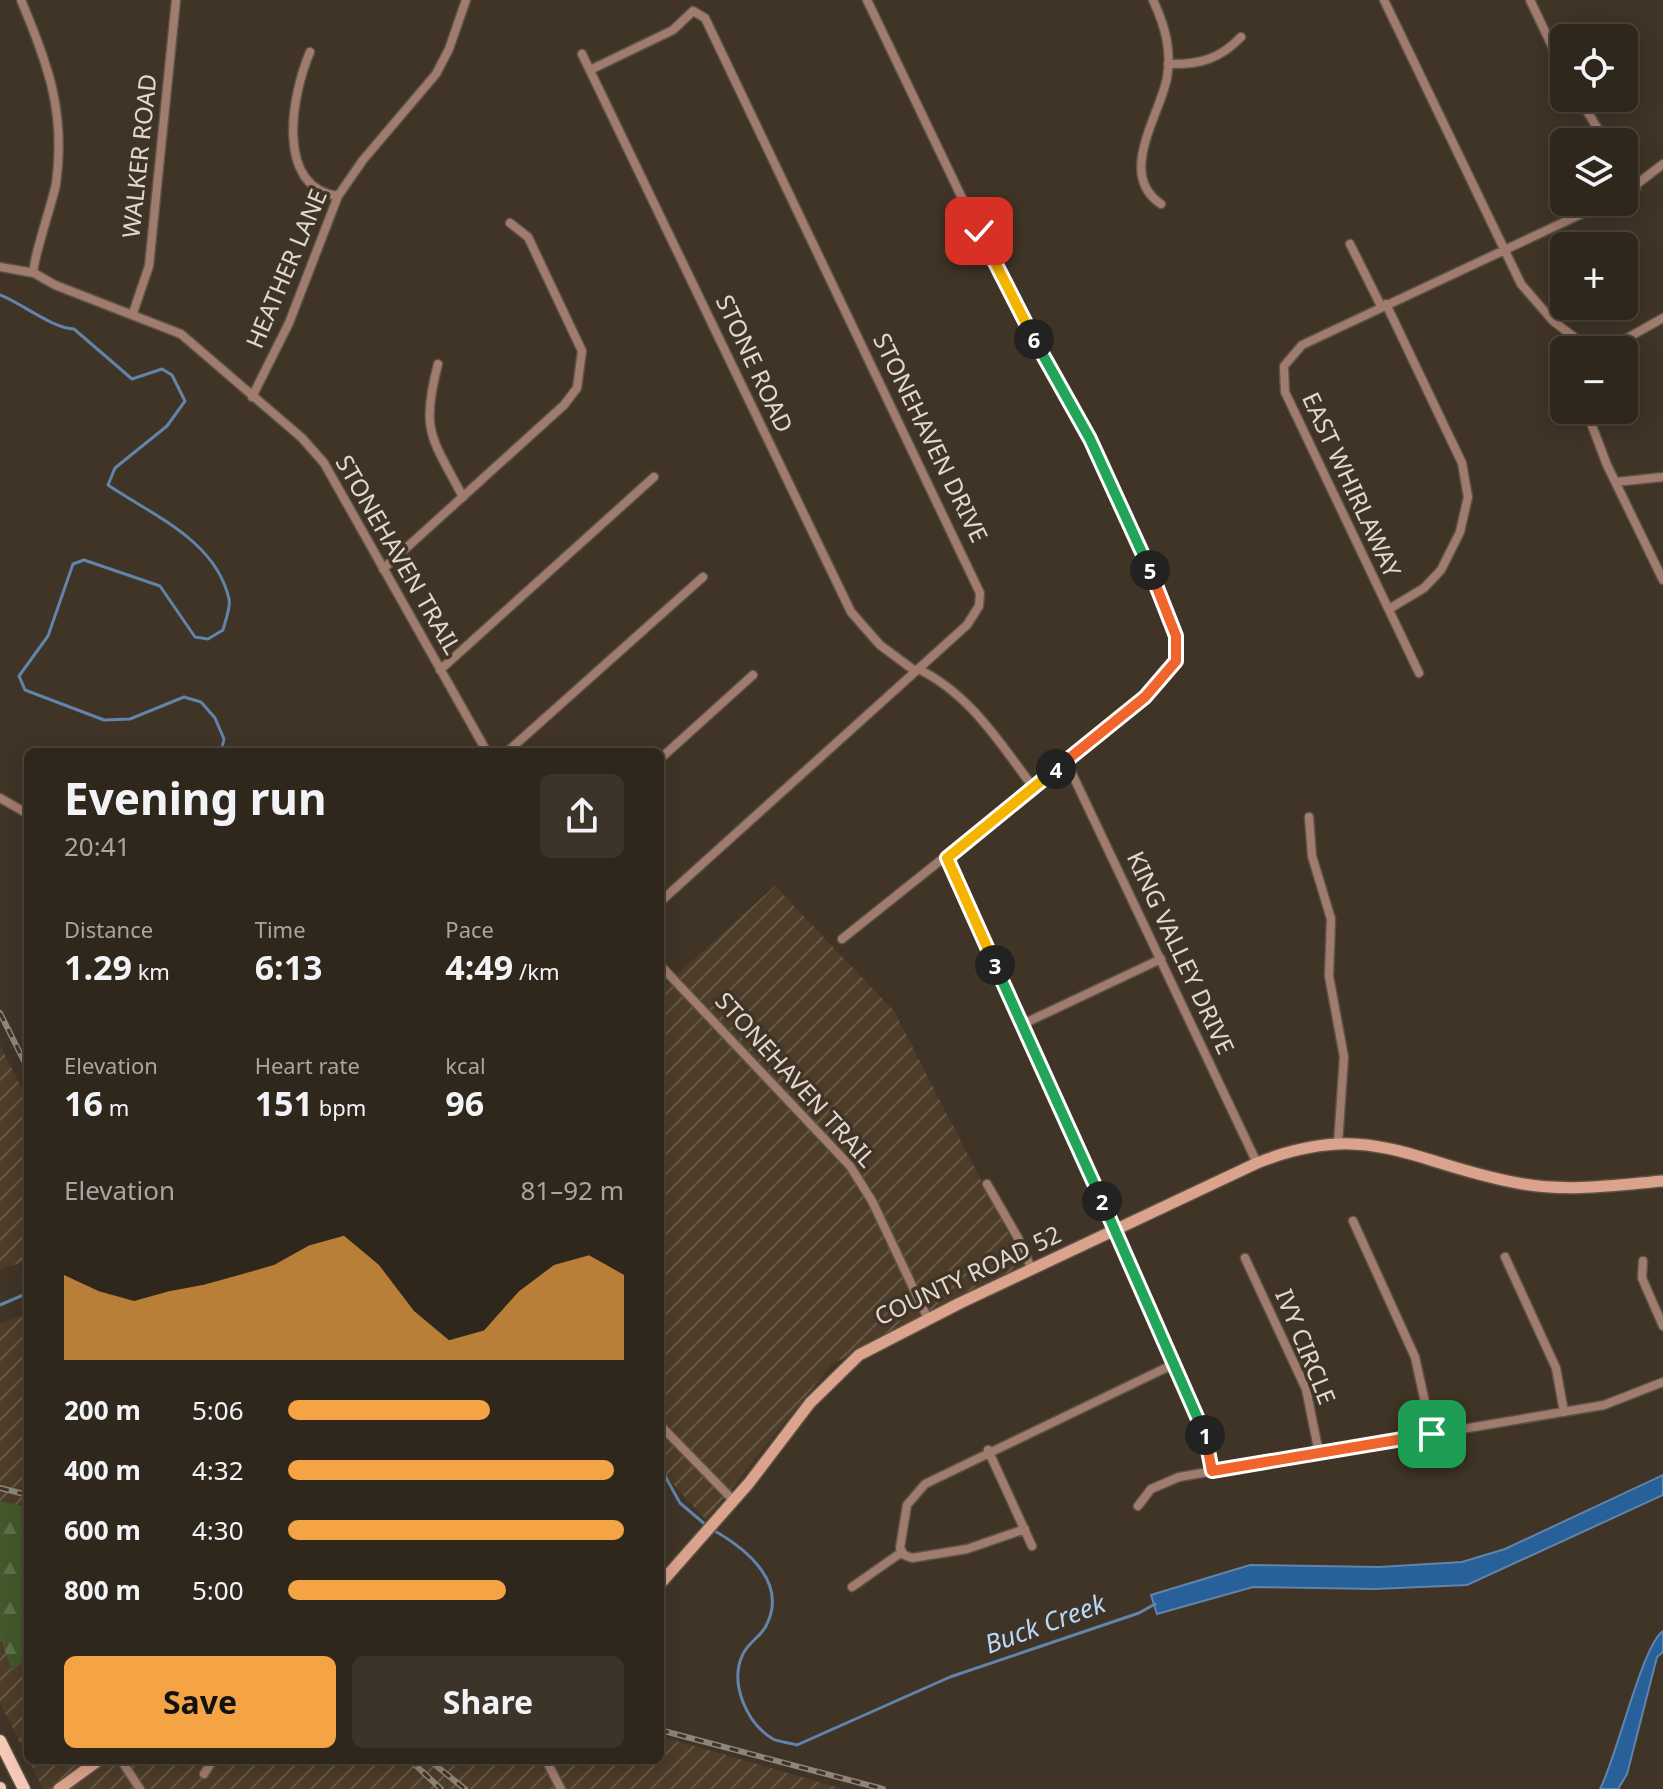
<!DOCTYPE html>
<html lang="en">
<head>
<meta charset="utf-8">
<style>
	body { margin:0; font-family:"Noto Sans",sans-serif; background:#3c3329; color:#f1f3f6; height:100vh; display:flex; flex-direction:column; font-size:30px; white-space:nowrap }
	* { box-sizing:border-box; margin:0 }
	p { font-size:26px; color:#a8a5a3 }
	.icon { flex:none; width:44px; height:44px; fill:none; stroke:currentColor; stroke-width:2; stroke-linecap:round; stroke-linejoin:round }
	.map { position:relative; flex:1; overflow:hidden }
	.side { position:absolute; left:24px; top:748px; width:640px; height:1016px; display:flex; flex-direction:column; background:#30271c; border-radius:12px; box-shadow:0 4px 20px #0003,0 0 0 2px #4b443b }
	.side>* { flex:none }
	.fabs { position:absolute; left:1550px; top:24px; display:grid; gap:16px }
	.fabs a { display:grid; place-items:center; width:88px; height:88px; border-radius:12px; background:#30271c; box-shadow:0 4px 20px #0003,0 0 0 2px #4b443b; font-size:40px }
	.pin { position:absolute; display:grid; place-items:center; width:68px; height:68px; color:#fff; margin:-34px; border-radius:16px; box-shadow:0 4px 12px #0006 }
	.km { position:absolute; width:40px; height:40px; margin:-20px; border-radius:50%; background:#222; color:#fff; font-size:22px; line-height:40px; text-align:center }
	.round { display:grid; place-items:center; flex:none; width:84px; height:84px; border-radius:12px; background:#3c3329 }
	.head { display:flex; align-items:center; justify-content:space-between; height:136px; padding:0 40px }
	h1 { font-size:44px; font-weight:700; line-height:60px }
	.metrics { display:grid; grid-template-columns:repeat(3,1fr); gap:12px; height:136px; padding:8px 40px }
	.metrics div { display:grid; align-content:center }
	.metrics b { font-size:34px; font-weight:700 }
	.metrics small { font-size:22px; font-weight:400 }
	.metrics p { font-size:22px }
	.chart { height:224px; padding:16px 40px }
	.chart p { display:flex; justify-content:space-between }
	.chart svg { width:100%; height:144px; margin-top:8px; fill:#f4a444; opacity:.7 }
	.primary-button { display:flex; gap:16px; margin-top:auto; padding:16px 40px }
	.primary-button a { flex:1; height:92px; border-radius:12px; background:#f4a444; color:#111; font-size:32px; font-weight:700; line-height:92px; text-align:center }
	.primary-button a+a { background:#3c3329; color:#f1f3f6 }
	ul { padding:0 40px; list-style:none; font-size:26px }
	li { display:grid; grid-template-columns:128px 96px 1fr; align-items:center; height:60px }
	li i { height:20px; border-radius:10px; background:#f4a444 }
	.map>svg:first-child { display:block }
	.industrial { fill:url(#industrial-furrows) }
	.forest { fill:url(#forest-firs) }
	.water { fill:#286099; stroke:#6084aa; stroke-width:2 }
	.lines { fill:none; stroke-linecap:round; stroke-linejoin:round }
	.stream { stroke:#6084aa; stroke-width:3 }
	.street-casing { stroke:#5d5245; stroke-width:11 }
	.secondary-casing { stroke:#5d5245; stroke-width:14 }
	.primary-casing { stroke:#5d5245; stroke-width:15 }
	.street { stroke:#a07c6e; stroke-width:8 }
	.secondary { stroke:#dba38c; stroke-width:11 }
	.primary { stroke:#f5c9b7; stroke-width:12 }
	.rail-casing { stroke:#8f857a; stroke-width:6 }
	.rail { stroke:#403426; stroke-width:3; stroke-dasharray:9; stroke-linecap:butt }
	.split-1-casing { stroke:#fff; stroke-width:16 }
	.split-2-casing { stroke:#fff; stroke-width:16 }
	.split-3-casing { stroke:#fff; stroke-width:16 }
	.split-4-casing { stroke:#fff; stroke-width:16 }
	.split-5-casing { stroke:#fff; stroke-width:16 }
	.split-6-casing { stroke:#fff; stroke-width:16 }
	.split-7-casing { stroke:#fff; stroke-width:16 }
	.split-1 { stroke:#f0652b; stroke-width:10 }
	.split-2 { stroke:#22a559; stroke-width:10 }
	.split-3 { stroke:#22a559; stroke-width:10 }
	.split-4 { stroke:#f5b400; stroke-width:10 }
	.split-5 { stroke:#f0652b; stroke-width:10 }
	.split-6 { stroke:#22a559; stroke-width:10 }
	.split-7 { stroke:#f5b400; stroke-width:10 }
	.labels { text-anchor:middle; stroke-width:7; stroke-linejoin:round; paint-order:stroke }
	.street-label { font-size:24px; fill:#e1d9d0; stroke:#403426 }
	.water-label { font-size:26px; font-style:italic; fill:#bad8f9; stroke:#403426 }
</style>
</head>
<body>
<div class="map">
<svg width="1663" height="1789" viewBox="0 0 1663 1789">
	<defs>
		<pattern id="industrial-furrows" width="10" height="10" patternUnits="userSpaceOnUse" patternTransform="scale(2)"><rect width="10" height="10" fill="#4d3c28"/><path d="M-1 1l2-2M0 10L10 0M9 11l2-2" fill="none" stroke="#665846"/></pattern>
		<pattern id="forest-firs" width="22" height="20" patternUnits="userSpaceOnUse" patternTransform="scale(2)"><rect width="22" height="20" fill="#43572b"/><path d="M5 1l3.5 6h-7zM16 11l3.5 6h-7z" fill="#5e6f49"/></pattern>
	</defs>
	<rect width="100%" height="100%" fill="#403426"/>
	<path class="industrial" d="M775,886L894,1011L1026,1268L832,1364L706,1520L660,1470V990Z
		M0,1045L28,1100V1260L0,1270Z
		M28,1313V1759L0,1703V1324Z
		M660,1736L843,1789H43L29,1760H660Z"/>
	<path class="forest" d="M0,1501L28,1507V1658L12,1671L0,1637Z"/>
	<path class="water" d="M1663,1475V1495L1467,1585L1375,1589L1253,1587L1157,1614L1151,1595L1250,1565L1379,1567L1462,1562L1505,1549Z
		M1663,1631V1652L1657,1657L1627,1774L1618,1789H1600C1617,1757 1642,1645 1663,1631Z"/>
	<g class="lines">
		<path class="stream" d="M0,295C23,304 52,328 74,329L132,379L162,369L172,375L185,401L167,426L115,468L108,485C154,516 216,541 229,599C231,608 225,621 223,630L208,639L195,637L160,586L84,560L73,564L48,636L19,676L25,690L104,720L130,719L184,697L201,702L215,718L224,739L221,752
			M0,1305L28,1293
			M660,1467L680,1503L707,1526
			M713,1530C745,1548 789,1582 766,1626C761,1636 748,1643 743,1654C729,1682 746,1723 773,1739C779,1742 790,1743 797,1745L950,1677L1139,1613L1155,1604"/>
		<g class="street-casing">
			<path id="street" d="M21,0C48,64 66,113 56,184C53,201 31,264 34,273
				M1153,0C1165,26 1172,50 1167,78C1159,117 1117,175 1161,204
				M1384,0L1521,284L1553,321L1591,350
				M1530,0L1564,71
				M310,52C292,94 274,187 338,196
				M582,54L851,612L880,645L915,671
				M1168,64C1199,65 1220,59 1241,37
				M590,70L673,30L693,11L705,18L980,593L979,606L967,625L660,902
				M1579,98L1606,142
				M1624,169L1636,188
				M1624,194L1663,164
				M1350,244L1381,306
				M0,267L34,273L55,285L181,334L302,438L324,463L487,752
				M1386,304L1462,463L1468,497L1460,532L1441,570L1424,588L1389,609
				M133,313L149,266L176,0
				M1606,350L1663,318
				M438,364C420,432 432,438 463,497
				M252,397L289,323L338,196L363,160L436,74L449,49L466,0
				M1586,410L1607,465L1663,580
				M1616,482L1663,477
				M383,569L564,405L577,388L582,351L528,237L510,223
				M918,669C969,693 1000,743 1033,787
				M440,670L654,477
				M1419,673L1285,392L1284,366L1302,345L1607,202
				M507,752L703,577
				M660,759L753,675
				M1066,761L1257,1163
				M0,798L28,814
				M1309,817L1312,856L1331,919L1329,976L1344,1057L1338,1143
				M947,858L1116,1231
				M842,939L1145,697L1171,669L1178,645L1140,547L1075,409L1000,277L867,0
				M660,965L850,1166L872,1201L928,1319
				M1023,1024L1161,959
				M987,1184L1018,1238L1032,1270
				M1353,1221L1415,1357L1432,1434
				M1113,1232L1195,1408L1212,1471
				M1505,1257L1556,1368L1564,1412
				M1245,1258L1306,1389L1319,1453
				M1643,1261L1642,1278L1663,1326
				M660,1425L734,1501
				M988,1450L1032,1546
				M1138,1506L1151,1489L1179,1477L1604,1405L1663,1382
				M1025,1529L967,1549L912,1558L904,1555L900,1548L907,1505L925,1484L1174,1364
				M852,1587L902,1552
				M121,1760L140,1789
				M546,1760L561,1789
				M204,1774L213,1760"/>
		</g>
		<g class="secondary-casing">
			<path id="secondary" d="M660,1584L749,1483L810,1403L859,1355L960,1303L1257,1163C1373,1117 1415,1166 1523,1184C1569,1192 1617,1185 1663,1181
				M59,1789L99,1760"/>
		</g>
		<g class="primary-casing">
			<path id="primary" d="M0,1741L24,1789
				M0,1788V1789"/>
		</g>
		<use href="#street" class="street"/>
		<use href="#secondary" class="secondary"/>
		<use href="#primary" class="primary"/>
		<g class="rail-casing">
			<path id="rail" d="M0,1013L28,1069
				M0,1488L28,1495
				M660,1730L883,1789
				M410,1760L441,1789
				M429,1760L465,1789"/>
		</g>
		<use href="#rail" class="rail"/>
	</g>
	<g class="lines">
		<g class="split-1-casing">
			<path id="split-1" d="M1205,1435L1212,1471L1432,1434"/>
		</g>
		<g class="split-2-casing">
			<path id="split-2" d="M1102,1201L1205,1435"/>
		</g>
		<g class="split-3-casing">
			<path id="split-3" d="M995,965L1102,1201"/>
		</g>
		<g class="split-4-casing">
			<path id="split-4" d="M995,965L947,858L1056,769"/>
		</g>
		<g class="split-5-casing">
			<path id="split-5" d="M1056,769L1145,697L1176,661V636L1150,570"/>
		</g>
		<g class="split-6-casing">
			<path id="split-6" d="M1034,339L1090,439L1150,570"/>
		</g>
		<g class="split-7-casing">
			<path id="split-7" d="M979,231L1034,339"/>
		</g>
		<use href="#split-1" class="split-1"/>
		<use href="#split-2" class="split-2"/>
		<use href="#split-3" class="split-3"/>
		<use href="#split-4" class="split-4"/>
		<use href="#split-5" class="split-5"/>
		<use href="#split-6" class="split-6"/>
		<use href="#split-7" class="split-7"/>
	</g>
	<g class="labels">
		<g class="street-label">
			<text transform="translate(140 156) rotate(-84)" y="8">WALKER ROAD</text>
			<text transform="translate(287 269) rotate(-67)" y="8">HEATHER LANE</text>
			<text transform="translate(754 364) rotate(65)" y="8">STONE ROAD</text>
			<text transform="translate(930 438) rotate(64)" y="8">STONEHAVEN DRIVE</text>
			<text transform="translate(1351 485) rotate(65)" y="8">EAST WHIRLAWAY</text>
			<text transform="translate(398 555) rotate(60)" y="8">STONEHAVEN TRAIL</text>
			<text transform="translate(1180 953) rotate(65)" y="8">KING VALLEY DRIVE</text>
			<text transform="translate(795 1080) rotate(48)" y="8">STONEHAVEN TRAIL</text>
			<text transform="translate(968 1276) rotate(-25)" y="8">COUNTY ROAD 52</text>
			<text transform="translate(1305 1347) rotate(68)" y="8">IVY CIRCLE</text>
		</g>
		<g class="water-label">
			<text transform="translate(1045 1624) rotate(-20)" y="9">Buck Creek</text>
		</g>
	</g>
</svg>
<div class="fabs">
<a><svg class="icon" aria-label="locate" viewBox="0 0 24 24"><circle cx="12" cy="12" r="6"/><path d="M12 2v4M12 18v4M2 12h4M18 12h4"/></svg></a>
<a><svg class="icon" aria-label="layers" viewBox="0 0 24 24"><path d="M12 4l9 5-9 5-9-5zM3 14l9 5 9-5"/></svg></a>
<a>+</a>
<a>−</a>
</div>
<div class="pin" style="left:1432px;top:1434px;background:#1e9e55"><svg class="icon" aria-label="arrive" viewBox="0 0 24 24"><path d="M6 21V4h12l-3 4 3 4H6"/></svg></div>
<div class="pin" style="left:979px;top:231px;background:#d93025"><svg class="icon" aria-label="check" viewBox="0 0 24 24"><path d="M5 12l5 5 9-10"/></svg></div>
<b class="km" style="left:1205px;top:1435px">1</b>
<b class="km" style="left:1102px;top:1201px">2</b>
<b class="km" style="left:995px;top:965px">3</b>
<b class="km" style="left:1056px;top:769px">4</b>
<b class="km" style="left:1150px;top:570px">5</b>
<b class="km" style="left:1034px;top:339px">6</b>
<section class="side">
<div class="head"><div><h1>Evening run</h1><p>20:41</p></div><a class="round"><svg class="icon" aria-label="share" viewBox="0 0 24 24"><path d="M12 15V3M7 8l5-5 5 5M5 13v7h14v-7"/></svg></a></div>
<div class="metrics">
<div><p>Distance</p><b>1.29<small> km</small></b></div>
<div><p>Time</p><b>6:13</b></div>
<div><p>Pace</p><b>4:49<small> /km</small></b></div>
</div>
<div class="metrics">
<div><p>Elevation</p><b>16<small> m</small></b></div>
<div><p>Heart rate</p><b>151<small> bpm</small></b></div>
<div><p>kcal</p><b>96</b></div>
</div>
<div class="chart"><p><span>Elevation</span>81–92 m</p>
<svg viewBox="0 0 160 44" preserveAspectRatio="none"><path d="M0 44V18L10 23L20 26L30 23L40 21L50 18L60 15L70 9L80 6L90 15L100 29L110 38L120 35L130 23L140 15L150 12L160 18V44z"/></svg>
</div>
<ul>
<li><b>200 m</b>5:06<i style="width:60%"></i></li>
<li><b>400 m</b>4:32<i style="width:97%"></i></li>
<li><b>600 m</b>4:30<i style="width:100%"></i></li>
<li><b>800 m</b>5:00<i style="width:65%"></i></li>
</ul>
<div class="primary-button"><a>Save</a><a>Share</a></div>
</section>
</div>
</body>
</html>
